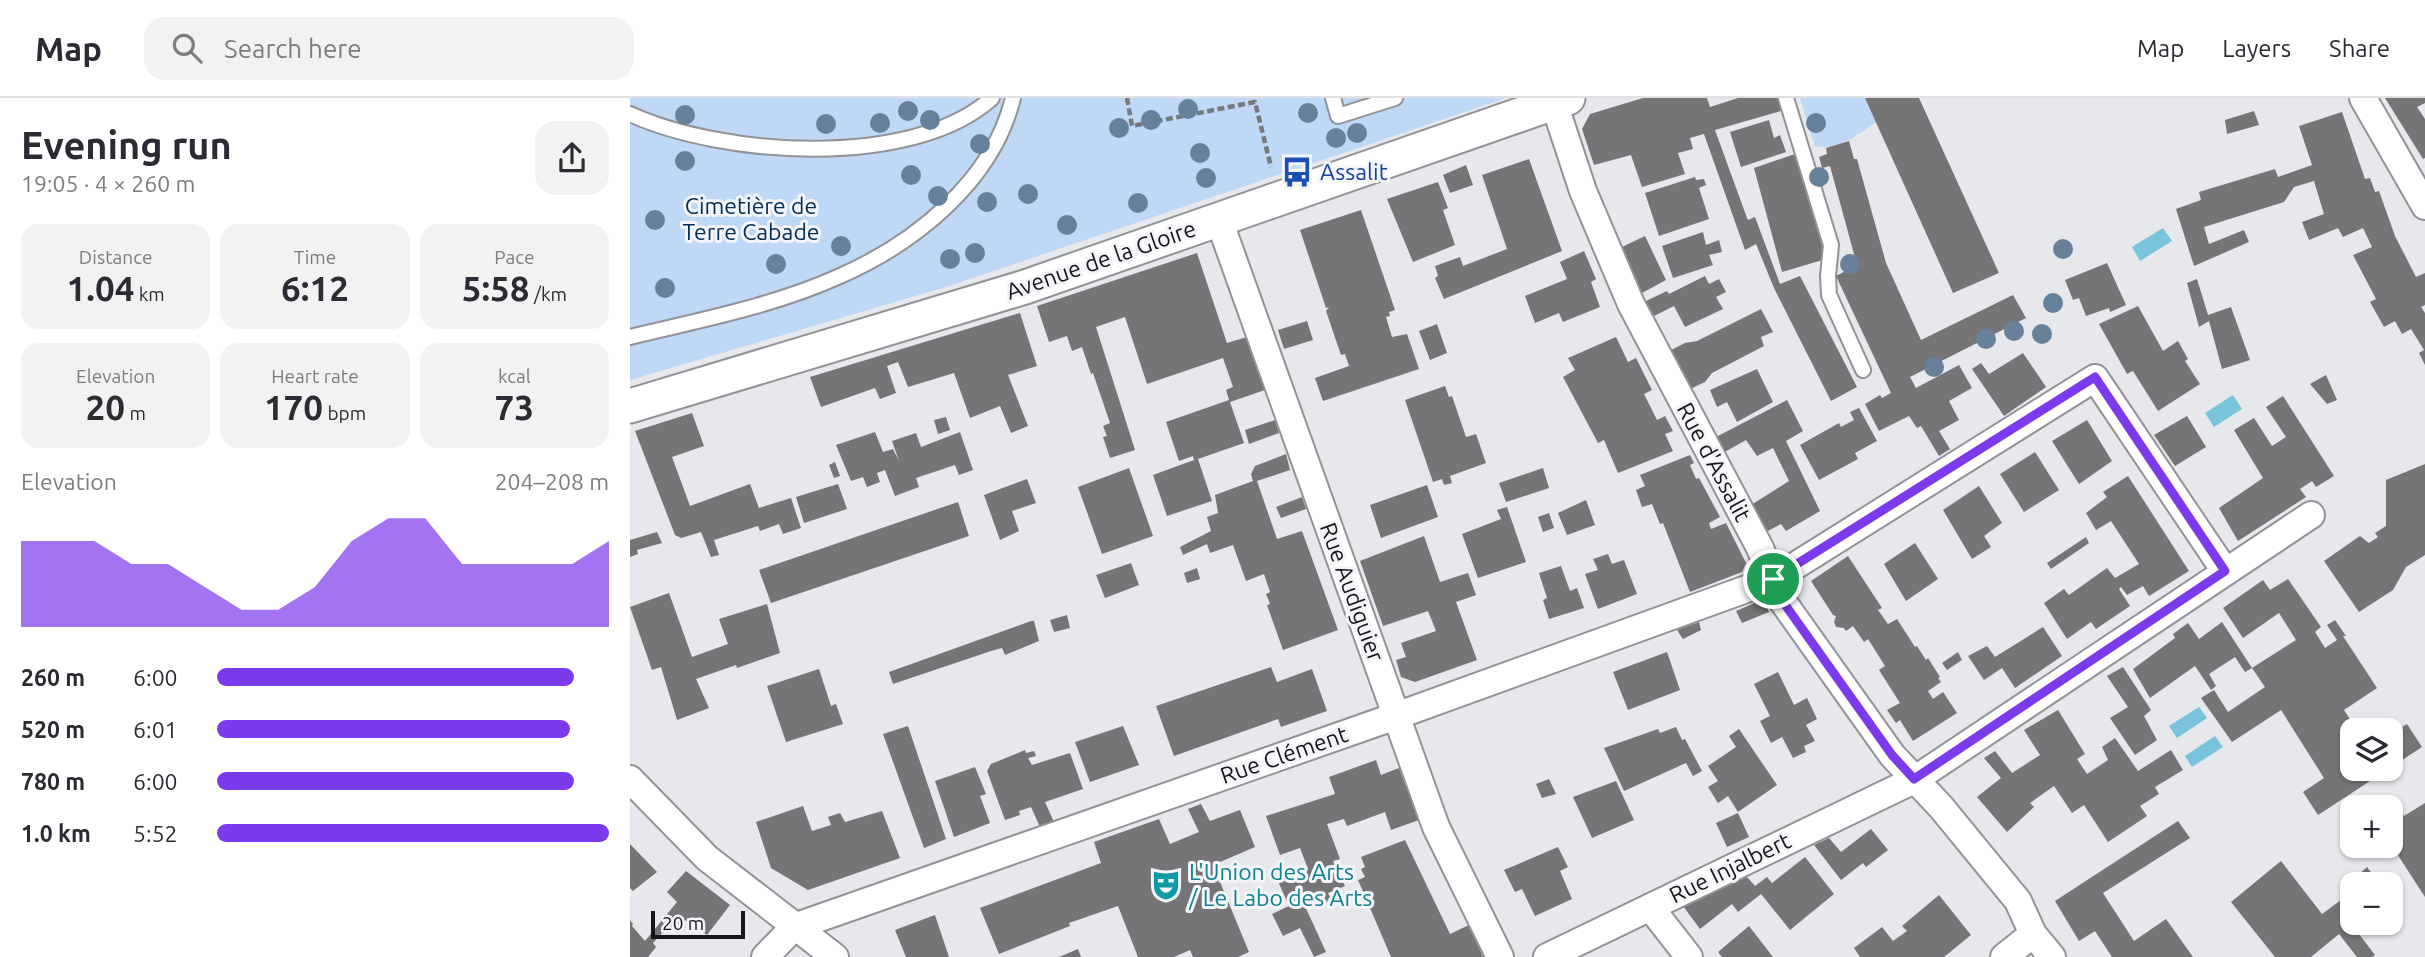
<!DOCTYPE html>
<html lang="en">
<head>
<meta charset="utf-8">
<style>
	body { margin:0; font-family:Ubuntu,sans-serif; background:#f2f2f3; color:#2b2b33; height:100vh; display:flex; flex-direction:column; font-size:26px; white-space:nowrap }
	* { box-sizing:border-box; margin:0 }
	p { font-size:23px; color:#7c7c81 }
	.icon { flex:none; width:38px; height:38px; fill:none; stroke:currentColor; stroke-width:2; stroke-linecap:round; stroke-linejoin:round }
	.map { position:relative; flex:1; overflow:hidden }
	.drawer { display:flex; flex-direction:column; background:#fff; width:630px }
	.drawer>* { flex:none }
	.tools { position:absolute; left:1710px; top:620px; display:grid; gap:14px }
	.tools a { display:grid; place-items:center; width:63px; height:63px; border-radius:14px; background:#fff; box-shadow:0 2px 5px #0004; font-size:35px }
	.scale { position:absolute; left:21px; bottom:18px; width:94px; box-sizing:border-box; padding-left:7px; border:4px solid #151617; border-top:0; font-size:19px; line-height:24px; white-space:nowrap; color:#151617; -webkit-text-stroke:5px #f3f5f8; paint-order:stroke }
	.pin { position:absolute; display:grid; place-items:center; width:60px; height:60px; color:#fff; margin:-30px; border:4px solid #fff; border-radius:50%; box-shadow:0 2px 7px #0007 }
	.round { display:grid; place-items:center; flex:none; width:74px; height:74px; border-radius:21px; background:#f2f2f3 }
	.overview { display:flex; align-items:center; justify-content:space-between; height:119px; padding:0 21px }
	h1 { font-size:38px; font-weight:600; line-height:52px }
	.stats { display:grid; grid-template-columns:repeat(3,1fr); gap:10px; height:119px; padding:7px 21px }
	.stats div { display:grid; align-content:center; border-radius:18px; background:#f2f2f3; text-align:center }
	.stats b { font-size:35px; font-weight:600 }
	.stats small { font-size:19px; font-weight:400 }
	.stats p { font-size:19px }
	.chart { height:196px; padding:14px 21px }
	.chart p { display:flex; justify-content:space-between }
	.chart svg { width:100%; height:126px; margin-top:7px; fill:#7c3aed; opacity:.7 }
	ul { padding:0 21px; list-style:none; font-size:23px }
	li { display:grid; grid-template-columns:112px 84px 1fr; align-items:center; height:52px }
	li i { height:18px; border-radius:9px; background:#7c3aed }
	header { display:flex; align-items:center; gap:42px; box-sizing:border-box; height:98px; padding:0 35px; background:#fff; border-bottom:2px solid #e1e1e2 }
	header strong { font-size:33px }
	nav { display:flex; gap:38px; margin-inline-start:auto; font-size:24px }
	.search { width:490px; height:63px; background:#f2f2f3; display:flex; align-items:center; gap:18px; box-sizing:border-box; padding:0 24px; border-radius:21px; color:#7c7c81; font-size:26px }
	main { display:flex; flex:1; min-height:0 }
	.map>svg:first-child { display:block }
	.green { fill:#bed8f6 }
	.water { fill:#79c4dc }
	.building { fill:#757477 }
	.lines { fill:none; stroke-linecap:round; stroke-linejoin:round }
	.service-casing { stroke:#919396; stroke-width:18 }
	.minor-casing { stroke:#919396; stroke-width:30 }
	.tertiary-casing { stroke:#919396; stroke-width:37 }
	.path { stroke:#76787a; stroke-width:4.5; stroke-dasharray:7 3.5; stroke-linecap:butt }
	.service { stroke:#fff; stroke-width:14 }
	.minor { stroke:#fff; stroke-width:26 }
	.tertiary { stroke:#fff; stroke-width:33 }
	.tree { fill:#68819a }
	.route-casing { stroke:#fff; stroke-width:14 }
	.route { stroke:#7c3aed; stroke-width:9 }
	.labels { text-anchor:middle; stroke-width:6; stroke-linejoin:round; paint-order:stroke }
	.transit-label { font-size:23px; fill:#164399; stroke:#f3f5f8; text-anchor:start }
	.park-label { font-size:23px; fill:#002c57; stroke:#f3f5f8 }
	.street-label { font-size:23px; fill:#151617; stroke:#f3f5f8 }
	.culture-label { font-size:23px; fill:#0d838f; stroke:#f3f5f8; text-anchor:start }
</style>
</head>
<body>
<header>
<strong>Map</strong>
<div class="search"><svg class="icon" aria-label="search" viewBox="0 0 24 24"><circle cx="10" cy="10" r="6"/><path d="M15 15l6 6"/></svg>Search here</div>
<nav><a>Map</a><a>Layers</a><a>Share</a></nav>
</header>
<main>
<section class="drawer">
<div class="overview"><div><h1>Evening run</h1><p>19:05 · 4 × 260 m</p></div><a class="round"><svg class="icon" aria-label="share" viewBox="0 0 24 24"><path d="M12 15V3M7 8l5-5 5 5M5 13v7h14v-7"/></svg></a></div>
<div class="stats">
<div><p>Distance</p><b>1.04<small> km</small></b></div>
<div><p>Time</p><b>6:12</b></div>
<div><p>Pace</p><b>5:58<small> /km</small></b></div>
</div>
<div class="stats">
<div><p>Elevation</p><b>20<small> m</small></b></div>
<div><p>Heart rate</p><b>170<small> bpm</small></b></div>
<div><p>kcal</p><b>73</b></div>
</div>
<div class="chart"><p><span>Elevation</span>204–208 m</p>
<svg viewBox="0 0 160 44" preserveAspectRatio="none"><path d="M0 44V14L10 14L20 14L30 22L40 22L50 30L60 38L70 38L80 30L90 14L100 6L110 6L120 22L130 22L140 22L150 22L160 14V44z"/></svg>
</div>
<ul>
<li><b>260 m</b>6:00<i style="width:91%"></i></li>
<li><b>520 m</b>6:01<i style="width:90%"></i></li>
<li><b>780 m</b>6:00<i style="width:91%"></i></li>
<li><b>1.0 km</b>5:52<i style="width:100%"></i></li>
</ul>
</section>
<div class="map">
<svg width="1795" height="859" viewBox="0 0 1795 859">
	<rect width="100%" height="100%" fill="#e6e8eb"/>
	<path class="green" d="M0,0H876L316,189L0,282Z
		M1170,0H1235L1246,24C1227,37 1209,53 1185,48Z"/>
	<path class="water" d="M1533,130L1542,143L1510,163L1502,149Z
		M1603,297L1612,311L1584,329L1575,315Z
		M1569,609L1577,620L1547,640L1539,628Z
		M1585,638L1593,649L1562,669L1555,658Z"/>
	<path class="building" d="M1013,0H1077L1080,9L1108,0H1148L1151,13L1085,32L1117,120L1118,122L1125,119L1150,186L1170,178L1227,289L1201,303L1144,190L1126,146L1115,152L1074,36L1060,40L1063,51L1048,55L1055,76L1012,89L1001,57L964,67L952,31L960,16Z
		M1235,0H1289L1369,175L1323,195Z
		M1755,0H1795V5L1787,9L1795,21V60L1793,61Z
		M1624,13L1629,27L1597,36L1595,22Z
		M1712,14L1735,81L1740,80L1745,94L1749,93L1765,138L1786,179L1795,175V207L1791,209L1795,215V267L1789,255L1794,252L1781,231L1772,236L1765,223L1754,229L1740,204L1746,201L1723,157L1742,149L1733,130L1713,139L1708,130L1679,142L1672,124L1694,116L1684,83L1664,89L1654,104L1574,129L1579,146L1614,132L1619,144L1564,168L1546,111L1571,102L1569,94L1645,71L1648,79L1682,67L1669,28Z
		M1139,22L1144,40L1150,37L1156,54L1111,69L1100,34Z
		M1219,43L1224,61H1227L1256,165L1291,242L1383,197L1396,220L1280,279L1286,290L1329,267L1342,290L1319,303L1329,322L1309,333L1320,351L1309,358L1291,328L1287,330L1279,318L1249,333L1235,306L1250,297L1252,300L1261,295L1206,178L1227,167L1200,68L1192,70L1189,59L1197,56L1196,50Z
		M1165,56L1196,161L1152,174L1124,70Z
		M899,61L932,153L814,201L805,180L808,178L805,168L830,159L833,168L877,151L852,77Z
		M836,67L843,87L820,95L813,77Z
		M1065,79L1066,82L1074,81L1076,87L1069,90L1079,121L1029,138L1015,95Z
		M808,84L818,110L813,112L825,147L783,164L757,101Z
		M731,112L765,212L759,214L760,218L756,219L762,239L777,236L789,271L693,303L685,280L719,268L715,256L711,257L696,213L699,209L696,210L670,132Z
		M1073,134L1076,147L1089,142L1092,154L1079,157L1083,167L1043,180L1032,148Z
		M1015,138L1036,182L1012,195L992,149Z
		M954,153L966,181L961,184L970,209L933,224L929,215L905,225L895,198L937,181L930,164Z
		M567,155L597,245L617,239L635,292L600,304L614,345L568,361L582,403L537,418L523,377L564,362L563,358L549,363L536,324L599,302L596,292L603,289L593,260L517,286L495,219L466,229L505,352L480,360L473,339L477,338L473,328L480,325L463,275L461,276L452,249L442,253L437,238L419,244L407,208Z
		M1477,165L1496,207L1480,214L1479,210L1456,218L1449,200L1443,202L1435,182Z
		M1075,178L1079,186L1089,181L1096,194L1086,199L1093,211L1055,229L1044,208L1024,218L1016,203L1037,193L1039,196Z
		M1567,181L1578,217L1601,209L1620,262L1592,271L1579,223L1569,229L1557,185Z
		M1508,208L1533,253L1548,243L1558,261L1555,263L1570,286L1528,313L1503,273L1497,276L1469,226Z
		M1131,211L1143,234L1131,239L1134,248L1082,275L1075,284L1060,291L1041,252L1055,245L1067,243Z
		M390,215L407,268L378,277L398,328L381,335L370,308L340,320L324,275L278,289L268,264L257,268L266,295L250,301L245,290L191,309L180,279Z
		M677,223L683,242L654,251L648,232Z
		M807,226L817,255L800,262L789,233Z
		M986,239L998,264L1006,260L1022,292L1014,296L1027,322L1035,318L1043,333L1035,336L1043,353L988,375L974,342L968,345L933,279L945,272L938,260Z
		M1393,255L1416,289L1374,318L1342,271L1351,265L1359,276Z
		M1127,271L1143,304L1107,324L1097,304L1087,309L1080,292Z
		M1696,277L1707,302L1697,306L1680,286Z
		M815,288L819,299L822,298L836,339L846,336L856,365L820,378L822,385L814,387L812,381L803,384L775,302Z
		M1653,298L1704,378L1686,389L1682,383L1670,391L1676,399L1608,443L1589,410L1633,380L1604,332L1624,320L1642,348L1656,339L1636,309Z
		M1157,302L1173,333L1156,343L1190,413L1156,433L1151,426L1136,434L1121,407L1159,383L1143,350L1127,358L1116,342L1093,355L1086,339Z
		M1229,310L1247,343L1225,355L1228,361L1189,382L1170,347L1209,325L1211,329L1224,322L1220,314Z
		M62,315L74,348L42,359L60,408L120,386L129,410L161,400L171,430L153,436L149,426L130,433L128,428L84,442L89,457L81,459L71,434L51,440L45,437L5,333Z
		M1557,318L1576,349L1545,368L1524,337Z
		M316,319L320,332L308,336L304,322Z
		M645,322L649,335L619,346L615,332Z
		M1457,322L1482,363L1449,386L1422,343Z
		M245,334L253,354L263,351L269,363L262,343L286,335L291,349L330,334L343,372L329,377L325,367L286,380L289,389L265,398L255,372L247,375L250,384L237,389L233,379L221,383L206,347Z
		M1405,354L1429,392L1394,414L1370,376Z
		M656,356L660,372L627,383L647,441L672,433L708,532L653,552L637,507L640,506L636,496L640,494L634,476L616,483L603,447L580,455L577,446L553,457L550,449L581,433L577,419L588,415L585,397L623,383L621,376L625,368Z
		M1060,357L1064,365L1060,367L1066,381L1069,380L1090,419L1079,425L1081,431L1096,425L1116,465L1112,474L1060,494L1033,425L1030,426L1022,406L1012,409L1006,392L1015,388L1010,377Z
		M205,364L210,378L204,380L199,367Z
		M1795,366V457L1776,469L1763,492L1729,514L1694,463L1730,438L1739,445L1748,439L1745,435L1756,428V382Z
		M499,370L523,438L472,456L448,389Z
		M913,370L919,390L876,404L869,385Z
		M1498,378L1559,473L1519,498L1513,488L1497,497L1491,489L1489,491L1500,508L1466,531L1461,524L1437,541L1414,505L1434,491L1439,497L1477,470L1485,480L1509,466L1481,423L1466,432L1456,415L1477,399L1473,394Z
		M397,381L406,405L382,413L389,433L370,442L354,397Z
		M208,386L217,411L174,425L166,399Z
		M797,387L808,419L751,440L740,407Z
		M1349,388L1372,425L1354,438L1361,449L1342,461L1313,412Z
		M672,399L676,411L651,420L646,409Z
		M956,402L965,427L937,437L928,415Z
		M328,404L339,438L141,505L129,472Z
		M877,409L896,464L848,480L832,436L871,421L867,412Z
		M919,415L924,430L913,434L908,419Z
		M27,434L32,445L7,452L8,456L0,459V442Z
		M794,438L810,484L838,475L846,497L826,504L847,562L785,584L771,579L766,562L776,559L771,545L806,533L798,513L753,528L730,463Z
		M1456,439L1459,445L1421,471L1417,465Z
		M1285,445L1308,481L1276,503L1254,466Z
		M978,456L982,466L994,462L1007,496L968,511L955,476L968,472L963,461Z
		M1218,458L1252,510L1248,512L1258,526L1267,521L1285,549L1287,548L1296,562L1298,560L1310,579L1308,580L1311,584L1298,593L1303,601L1313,594L1327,615L1283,643L1270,622L1266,625L1257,612L1270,605L1249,572L1255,568L1238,541L1234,544L1223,528L1216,533L1214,530L1206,529L1204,524L1206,518L1203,517L1181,483Z
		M501,465L509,487L475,500L466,477Z
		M931,468L940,493L947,490L954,510L919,521L913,502L917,500L909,475Z
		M567,470L570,481L557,485L554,475Z
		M1658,481L1691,529L1685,534L1695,550L1707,542L1697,527L1705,522L1716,538H1713L1747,590L1714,612L1727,632H1722V670H1760L1688,717L1673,694L1694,680L1651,612L1602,644L1571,600L1584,592L1598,614L1635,589L1622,570L1666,542L1649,515L1613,540L1593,510L1633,482L1640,492Z
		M39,495L62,559L98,546L89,521L137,506L150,555L107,570L106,567L66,581L79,610L47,622L31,569L22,572L0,509Z
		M1134,501L1139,514L1112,525L1106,513Z
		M437,517L440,530L424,534L420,522Z
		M401,523H404L409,543L375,557L372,550L361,553L263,586L259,574Z
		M1069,524L1071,532L1053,541L1047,532Z
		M1592,524L1622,570L1615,574L1605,559L1579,576L1586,588L1581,592L1565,568L1520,600L1503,571L1545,540L1543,536L1558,525L1569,541Z
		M1413,529L1432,558L1385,590L1372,570L1354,582L1338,558L1357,548L1365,559Z
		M1037,554L1050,592L998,612L983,574Z
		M1328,554L1332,562L1317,572L1312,565Z
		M641,569L647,584L682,571L697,613L651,629L648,621L544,658L526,608Z
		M1493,569L1521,612L1514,618L1527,642L1505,657L1480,620L1498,609L1477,578Z
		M189,571L201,608L206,606L213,626L156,644L137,588Z
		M1148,574L1164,607L1177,600L1187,621L1176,627L1185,643L1174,648L1176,654L1163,660L1152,639L1141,645L1130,623L1140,618L1124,586Z
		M1428,612L1455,656L1447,661L1457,676L1478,662L1472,649L1485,640L1508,673L1541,652L1553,672L1525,689L1529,696L1510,708L1517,718L1478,744L1454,707L1442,715L1424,688L1400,705L1404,709L1377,734L1347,699L1371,680L1354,660L1365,653L1382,675L1410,657L1394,632Z
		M1777,626L1792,649L1760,670V636Z
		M278,628L316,741L294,750L253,636Z
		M493,628L509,667L460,684L445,644Z
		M1046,629L1052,642L1055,641L1072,673L1063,678L1056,665L994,693L974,650L1028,631L1030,635Z
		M1109,631L1147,687L1108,714L1098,698L1088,705L1078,689L1088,683L1078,668L1106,649L1099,638Z
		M395,652L396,655L404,653L406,658L398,660L402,667L440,655L453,691L415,704L424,724L410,729L401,709L389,713L390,717L375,722L357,673L361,666Z
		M746,662L751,677L769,670L789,722L761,732L755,714L717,728L714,721L697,726L710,761L703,763L715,788L698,795L700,799L695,806L688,809L680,808L678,804L674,806L696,854L684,859L670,830L653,838L642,816L659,808L647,781L678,771L670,750L650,757L636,718L705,696L699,679Z
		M345,669L356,696L350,698L360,725L324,739L305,683Z
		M919,681L926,696L912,700L906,686Z
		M986,683L1004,722L962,740L943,699Z
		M1764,703L1774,718L1795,705V799L1760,745V709H1756Z
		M571,706L580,723L610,712L625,749L583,767L619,854L608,859H563L560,852L544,859H508L488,808L439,825L440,828L369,856L350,810L471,765L464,744L529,721L540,746L569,734L558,711Z
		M173,708L182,733L201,727L198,719L210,715L215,724L252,713L270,760L178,792L141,770L126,724Z
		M1108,715L1119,739L1097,749L1086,725Z
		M1548,723L1560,740L1473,795L1504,843L1536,821L1563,859H1482L1465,833L1449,843L1425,803Z
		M1241,731L1258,752L1236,769L1233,765L1211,782L1184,747L1199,740L1211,754Z
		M775,742L820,836L839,827L853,859H761L728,782L735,779L731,771L735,769L731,759Z
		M0,746L27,774L3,793L0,790Z
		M928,749L938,769L930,773L942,801L905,818L892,791L885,794L874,772Z
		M1175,759L1204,796L1160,832L1131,796L1108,814L1102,806L1070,831L1053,808L1117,779L1125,788L1137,779L1142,785Z
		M1651,763L1692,816L1722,794V824H1725L1722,827L1745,857L1742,859H1727L1709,836L1681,859H1645L1601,804Z
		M1737,769L1750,786H1732L1727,778Z
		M56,773L100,807L77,837L55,822L46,833L42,830L38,834L35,832L23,845L26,849L18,859H0V822L3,826L2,828L15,843L47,804L37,794Z
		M1309,797L1341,837L1314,859H1230L1224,850L1252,829L1263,843L1277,833L1272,828Z
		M1760,800L1772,816L1762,824L1760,822Z
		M305,817L319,859H276L265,832Z
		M1119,828L1143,859H1092L1088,854Z
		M448,851L451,859H429Z"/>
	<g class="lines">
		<g class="service-casing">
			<path id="service" d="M703,0L708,18L765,0
				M1156,0L1201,147L1198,178L1199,197L1233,272
				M0,16C92,58 282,72 362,0
				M0,239C70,222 144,208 210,178C285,145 363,83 383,0"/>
		</g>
		<g class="minor-casing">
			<path id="minor" d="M1733,0L1795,108
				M924,5L953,93L1001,206L1130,450L1151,501L1262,657L1311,709L1388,803L1403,836L1422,859
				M589,122L806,729L870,859
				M0,681L77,760L205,859
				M1020,809L1059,859
				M135,859L164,829L766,618L1144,481L1465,280L1595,473
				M917,859L1284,682L1681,417
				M1374,859L1403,836"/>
		</g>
		<g class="tertiary-casing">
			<path id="tertiary" d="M0,308L395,189L938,0"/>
		</g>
		<path class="path" d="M497,0L502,28L625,4L641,69"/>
		<use href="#service" class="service"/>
		<use href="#minor" class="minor"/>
		<use href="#tertiary" class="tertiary"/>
	</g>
	<g class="tree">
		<circle cx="558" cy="11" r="10"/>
		<circle cx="278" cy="13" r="10"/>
		<circle cx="678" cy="15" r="10"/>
		<circle cx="55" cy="17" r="10"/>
		<circle cx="300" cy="22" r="10"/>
		<circle cx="521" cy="22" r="10"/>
		<circle cx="250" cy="25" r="10"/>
		<circle cx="1186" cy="25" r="10"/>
		<circle cx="196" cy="26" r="10"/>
		<circle cx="489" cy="30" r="10"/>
		<circle cx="727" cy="35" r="10"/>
		<circle cx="706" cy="40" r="10"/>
		<circle cx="350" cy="46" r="10"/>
		<circle cx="570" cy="55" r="10"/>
		<circle cx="55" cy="63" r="10"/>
		<circle cx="281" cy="77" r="10"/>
		<circle cx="1189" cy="79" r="10"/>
		<circle cx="576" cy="80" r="10"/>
		<circle cx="398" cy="96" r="10"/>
		<circle cx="308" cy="98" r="10"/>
		<circle cx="357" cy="104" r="10"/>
		<circle cx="508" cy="105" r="10"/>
		<circle cx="25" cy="122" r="10"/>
		<circle cx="437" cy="127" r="10"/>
		<circle cx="211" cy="148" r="10"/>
		<circle cx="1433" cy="151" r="10"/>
		<circle cx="345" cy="155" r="10"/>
		<circle cx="320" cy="161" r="10"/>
		<circle cx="146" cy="166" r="10"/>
		<circle cx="1220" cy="166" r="10"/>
		<circle cx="35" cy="190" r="10"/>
		<circle cx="1423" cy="205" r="10"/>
		<circle cx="1384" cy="233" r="10"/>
		<circle cx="1412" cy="236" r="10"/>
		<circle cx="1356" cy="241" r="10"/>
		<circle cx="1304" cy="269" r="10"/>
	</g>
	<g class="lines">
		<g class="route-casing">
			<path id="route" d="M1465,279L1595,473L1284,681L1262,657L1151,501L1143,481Z"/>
		</g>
		<use href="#route" class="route"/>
	</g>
	<defs>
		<g id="bus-bare" transform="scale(2.415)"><path d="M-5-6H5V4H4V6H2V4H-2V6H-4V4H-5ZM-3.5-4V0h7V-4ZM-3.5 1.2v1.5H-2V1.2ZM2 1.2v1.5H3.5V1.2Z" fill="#1a4fb4" stroke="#f3f5f8" stroke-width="2.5" paint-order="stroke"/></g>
		<g id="theatre-bare" transform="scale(2.415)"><path d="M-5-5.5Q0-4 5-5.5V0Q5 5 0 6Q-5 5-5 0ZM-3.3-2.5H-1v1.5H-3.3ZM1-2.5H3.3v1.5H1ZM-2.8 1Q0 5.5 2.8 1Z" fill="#0f9aa8" stroke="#f3f5f8" stroke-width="2.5" paint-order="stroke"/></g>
	</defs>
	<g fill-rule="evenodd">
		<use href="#bus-bare" x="667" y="74"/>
		<use href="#theatre-bare" x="536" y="787"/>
	</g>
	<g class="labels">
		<g class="transit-label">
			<text x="690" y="82">Assalit</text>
		</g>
		<g class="park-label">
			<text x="121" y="116">Cimetière de<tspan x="121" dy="26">Terre Cabade</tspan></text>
		</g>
		<g class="street-label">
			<text transform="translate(471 162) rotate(-19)" y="8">Avenue de la Gloire</text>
			<text transform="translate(1084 364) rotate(62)" y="8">Rue d'Assalit</text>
			<text transform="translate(722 494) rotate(70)" y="8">Rue Audiguier</text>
			<text transform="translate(654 657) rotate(-19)" y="8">Rue Clément</text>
			<text transform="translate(1100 770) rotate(-26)" y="8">Rue Injalbert</text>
		</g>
		<g class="culture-label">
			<text x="559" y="782">L'Union des Arts<tspan x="559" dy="26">/ Le Labo des Arts</tspan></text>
		</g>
	</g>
</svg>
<div class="tools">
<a><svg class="icon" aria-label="layers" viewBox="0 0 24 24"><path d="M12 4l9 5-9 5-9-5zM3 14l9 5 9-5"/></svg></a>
<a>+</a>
<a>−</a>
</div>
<div class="scale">20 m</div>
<div class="pin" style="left:1143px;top:481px;background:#1e9e55"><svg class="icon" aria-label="arrive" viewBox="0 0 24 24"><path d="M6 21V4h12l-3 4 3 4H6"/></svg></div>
</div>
</main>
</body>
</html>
